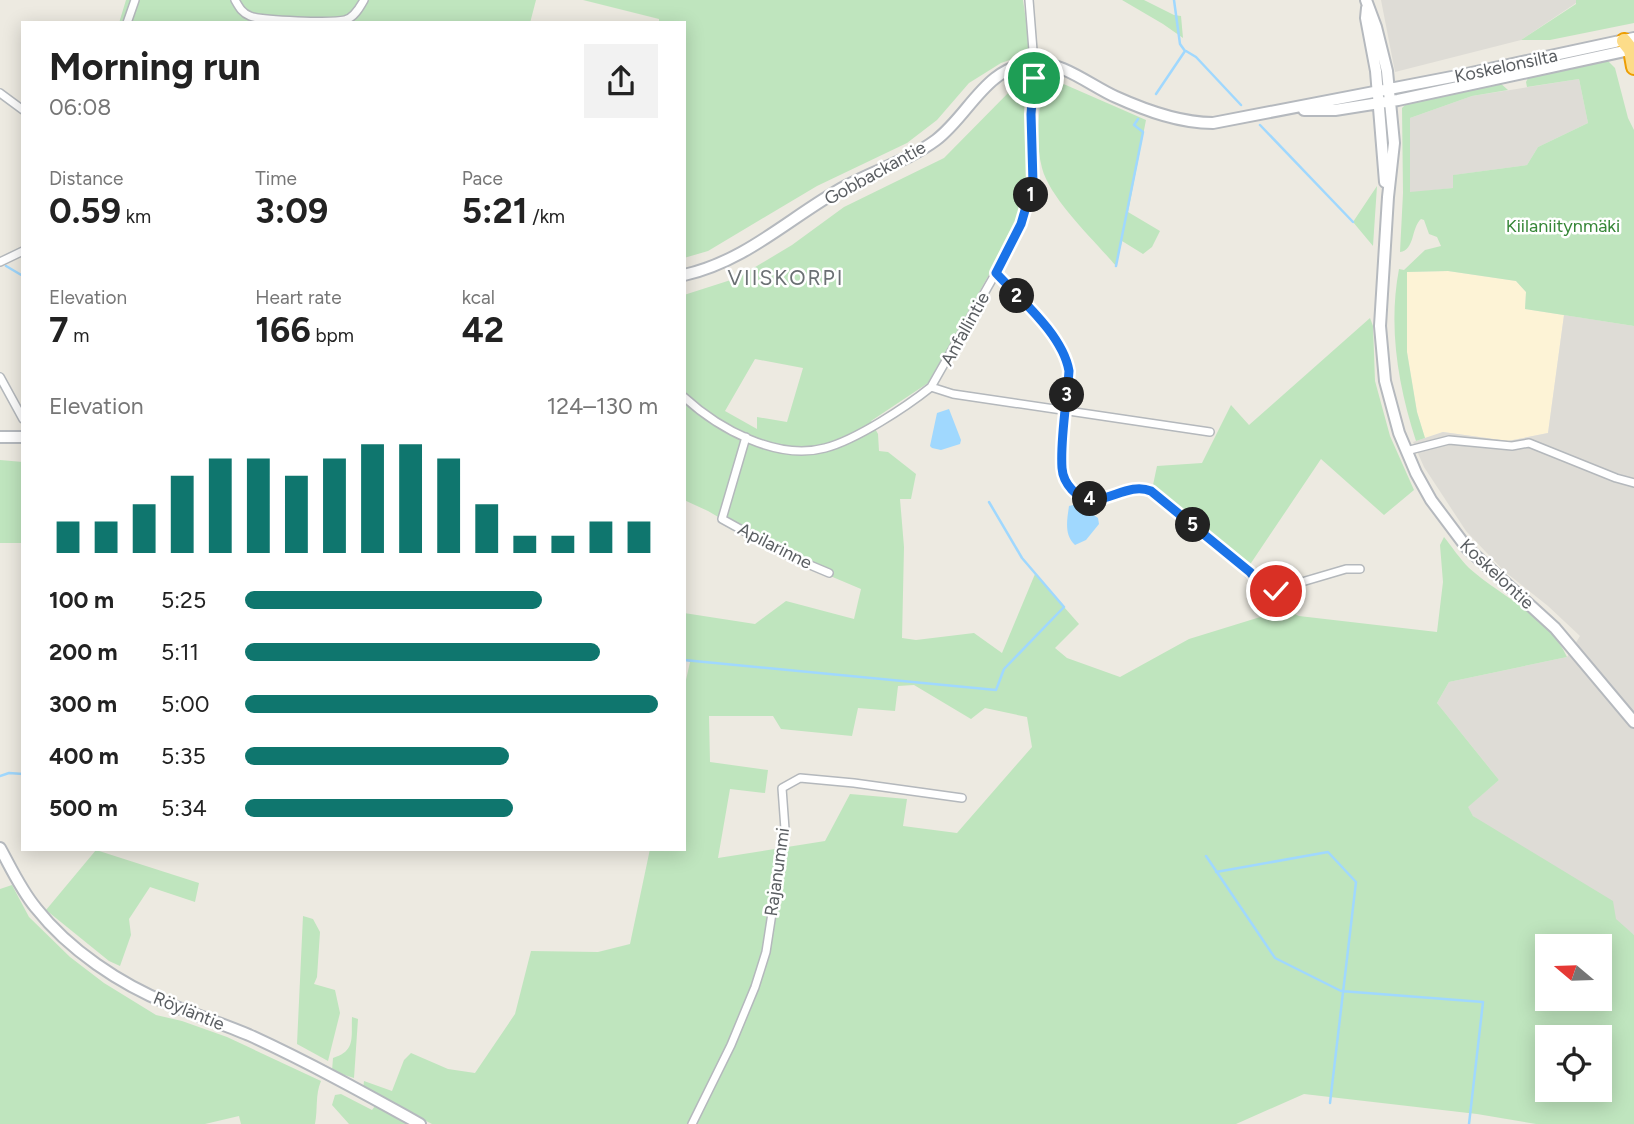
<!DOCTYPE html>
<html lang="en">
<head>
<meta charset="utf-8">
<style>
	body { margin:0; font-family:Figtree,sans-serif; background:#f2f2f2; color:#222; height:100vh; display:flex; flex-direction:column; font-size:26px; white-space:nowrap }
	* { box-sizing:border-box; margin:0 }
	p { font-size:23px; color:#767676 }
	.icon { flex:none; width:38px; height:38px; fill:none; stroke:currentColor; stroke-width:2; stroke-linecap:round; stroke-linejoin:round }
	.map { position:relative; flex:1; overflow:hidden }
	.side { position:absolute; left:21px; top:21px; width:665px; height:830px; display:flex; flex-direction:column; background:#fff; border-radius:0px; box-shadow:0 4px 18px #0003 }
	.side>* { flex:none }
	.needle { width:46px; rotate:289deg }
	.tools { position:absolute; left:1535px; top:934px; display:grid; gap:14px }
	.tools a { display:grid; place-items:center; width:77px; height:77px; border-radius:0px; background:#fff; box-shadow:0 4px 18px #0003; font-size:35px }
	.pin { position:absolute; display:grid; place-items:center; width:60px; height:60px; color:#fff; margin:-30px; border:4px solid #fff; border-radius:50%; box-shadow:0 2px 7px #0007 }
	.km { position:absolute; width:35px; height:35px; margin:-18px; border-radius:50%; background:#222; color:#fff; font-size:19px; line-height:35px; text-align:center }
	.round { display:grid; place-items:center; flex:none; width:74px; height:74px; border-radius:0px; background:#f2f2f2 }
	.summary { display:flex; align-items:center; justify-content:space-between; height:119px; padding:0 28px }
	h1 { font-size:38px; font-weight:700; line-height:52px }
	.stats { display:grid; grid-template-columns:repeat(3,1fr); gap:10px; height:119px; padding:7px 28px }
	.stats div { display:grid; align-content:center }
	.stats b { font-size:35px; font-weight:700 }
	.stats small { font-size:19px; font-weight:400 }
	.stats p { font-size:19px }
	.chart { height:196px; padding:14px 28px }
	.chart p { display:flex; justify-content:space-between }
	.chart svg { width:100%; height:126px; margin-top:7px; stroke:#0f766e; stroke-width:6 }
	ul { padding:0 28px; list-style:none; font-size:23px }
	li { display:grid; grid-template-columns:112px 84px 1fr; align-items:center; height:52px }
	li i { height:18px; border-radius:9px; background:#0f766e }
	.map>svg:first-child { display:block }
	.commercial { fill:#fdf3d6 }
	.industrial { fill:#dedcd6 }
	.green { fill:#bfe5be; fill-rule:evenodd }
	.water { fill:#a0d8fe }
	.lines { fill:none; stroke-linecap:round; stroke-linejoin:round }
	.stream { stroke:#a0d8fe; stroke-width:2.5 }
	.street-casing { stroke:#b4b8bc; stroke-width:10 }
	.secondary-casing { stroke:#b5b9be; stroke-width:14 }
	.highway-casing { stroke:#ed9d02; stroke-width:18 }
	.street { stroke:#fff; stroke-width:7 }
	.secondary { stroke:#fff; stroke-width:10 }
	.highway { stroke:#fcdc89; stroke-width:14 }
	.route-casing { stroke:#fff; stroke-width:14 }
	.route { stroke:#1a73e8; stroke-width:9 }
	.labels { text-anchor:middle; stroke-width:5; stroke-linejoin:round; paint-order:stroke }
	.street-label { font-size:18px; fill:#5a5e62; stroke:#fff }
	.park-label { font-size:18px; fill:#368637; stroke:#fff }
	.quarter-label { font-size:21px; letter-spacing:2px; fill:#6b7074; stroke:#fff }
</style>
</head>
<body>
<div class="map">
<svg width="1634" height="1124" viewBox="0 0 1634 1124">
	<rect width="100%" height="100%" fill="#edeae1"/>
	<path class="commercial" d="M1448,271L1516,281L1526,292L1525,309L1564,315L1548,433L1508,441L1443,432L1425,438L1417,412L1407,352V272Z"/>
	<path class="industrial" d="M1381,0H1576V3L1521,40L1395,72Z
		M1579,79L1588,123L1538,147L1527,165L1454,175L1453,188L1410,193V118L1472,96Z
		M1564,315L1634,326V935L1473,816L1467,807L1499,780L1437,703L1449,682L1567,657L1580,636L1548,606L1504,571L1466,531L1424,467L1413,442L1443,432L1508,441L1548,433Z"/>
	<path class="green" d="M126,0H536L530,23H119Z
		M583,0H1023L1030,48L1026,54L1001,63L969,83L937,120L907,143L817,186L708,251L684,258V23H659V19Z
		M1122,0H1144L1174,15L1181,16L1183,38L1163,24Z
		M1576,0H1634V23L1550,40H1521L1576,4Z
		M1607,60L1615,68L1628,118L1634,130V326L1525,309L1526,292L1516,281L1448,271L1407,272V352L1417,412L1425,438L1416,441C1398,385 1388,327 1399,269L1404,270L1425,250L1441,246L1437,237L1429,234L1424,220L1421,219C1411,228 1415,250 1400,252L1403,193L1402,108L1408,102L1499,82L1508,90L1472,96L1410,118V192L1453,188V175L1527,165L1538,147L1588,123L1579,79L1527,87L1526,82L1529,76Z
		M1059,82L1146,120L1128,212L1160,231L1152,247L1143,254L1122,241L1116,266C1095,241 1050,199 1042,168C1036,145 1038,120 1041,98L1052,92L1051,83Z
		M1013,88L1026,90L1025,136L1030,158L1029,174L1026,192L1009,239L928,383L871,421L878,434L879,451L888,452L916,474L911,499H900L904,547L902,638L916,640L974,633L1002,653L1035,574L1079,624L1055,648L1067,658L1120,677L1189,639L1270,614L1276,606L1299,616L1437,632L1443,582L1440,545L1444,537C1452,547 1460,559 1469,568C1501,597 1548,615 1567,657L1449,682L1437,703L1499,780L1468,807L1473,816L1613,901L1616,919L1634,935V1124H1536L1477,1114L1304,1094L1236,1124H432L363,1089L364,1081L392,1091L404,1060L411,1053L448,1069L475,1073L515,1014L531,951L598,952L630,944L650,849H684V689L690,662L684,660V613L755,624L786,601L854,619L861,589L790,559L708,511L684,500V295L737,278L792,245L844,207L944,158ZM755,359L803,368L787,422L757,417V429L725,411ZM914,685L971,719L985,708L1027,717L1032,747L957,833L903,826L907,799L850,794L825,841L718,858L730,789L765,793L768,770L710,762L709,716H773L781,729L852,736L858,708L895,711L898,686ZM1547,947H1600V999H1547ZM1547,1038H1600V1090H1547Z
		M1377,186L1373,246L1353,222Z
		M1370,318L1373,326L1375,381L1390,436L1414,490L1384,515L1321,459L1249,566L1153,485L1157,466L1202,463L1231,405L1249,425Z
		M0,460L23,462V543H0Z
		M96,850L199,883L195,902L150,887L129,919L131,935L120,966L109,961L46,910Z
		M12,885L29,917L70,957L104,983L156,1015L182,1021L227,1037L321,1081C315,1095 318,1109 315,1124H241L239,1116L205,1124H0V889Z
		M303,916L313,919L320,932L317,977L314,984L335,990L340,1013L328,1061L297,1044Z
		M352,1017L358,1019L354,1078L332,1071L333,1058C356,1051 351,1038 352,1017Z
		M341,1094L372,1110L375,1106L411,1124H349L332,1105L335,1095Z"/>
	<path class="water" d="M949,409L961,440L960,444L941,450L932,448L930,446L937,413Z
		M1073,505L1087,510L1098,518L1099,524L1086,540L1075,545C1064,535 1067,520 1069,506Z"/>
	<g class="lines">
		<path class="stream" d="M1186,51L1196,57L1241,105
			M1156,94L1185,51L1180,44L1174,0
			M1260,125L1353,222
			M6,266L23,276
			M1116,266L1143,132L1134,125L1138,119
			M684,660L996,690L1004,669L1064,607L1022,558L989,502
			M0,776L9,773L23,774
			M1206,856L1275,958L1341,991L1483,1002L1469,1124
			M1216,872L1328,852L1356,882L1330,1103"/>
		<g class="street-casing">
			<path id="street" d="M235,0C239,7 242,13 250,16C262,21 333,23 345,20C354,18 360,7 364,0
				M127,23L135,0
				M0,93L23,110
				M0,262L23,251
				M995,273C1020,299 1063,335 1069,371C1067,401 1060,439 1062,468C1063,483 1077,500 1093,500C1113,499 1131,483 1151,491L1228,554L1268,592L1346,569H1360
				M0,377L23,419
				M931,387L953,394L1210,432
				M684,397C719,429 777,461 825,448C856,440 906,407 931,387L1015,239L1029,201L1034,170L1031,114L1034,63L1029,0
				M746,437L722,519L791,557L829,573
				M1406,451L1449,440L1512,446L1529,443L1616,478L1634,483
				M692,1124L731,1045L755,987L766,952L785,829L782,788L800,778L854,783L962,798"/>
		</g>
		<g class="secondary-casing">
			<path id="secondary" d="M1366,0L1376,27L1387,71L1394,143L1388,197L1380,326L1385,381L1399,433L1416,473L1431,500L1467,548L1555,628L1634,722
				M1367,8L1366,18L1376,71L1385,182
				M1304,110H1335L1398,100L1634,49
				M684,275C747,261 791,216 846,186C876,170 909,160 936,140C970,114 985,67 1033,63C1062,61 1091,86 1116,97C1147,111 1180,123 1213,123L1462,75L1634,38
				M0,437H23
				M0,848C11,868 21,890 36,908C69,950 120,984 169,1004C195,1015 223,1024 249,1035C308,1062 364,1093 420,1124"/>
		</g>
		<g class="highway-casing">
			<path id="highway" d="M1624,41L1631,50L1634,67"/>
		</g>
		<use href="#street" class="street"/>
		<use href="#secondary" class="secondary"/>
		<use href="#highway" class="highway"/>
	</g>
	<g class="lines">
		<g class="route-casing">
			<path id="route" d="M1034,78L1031,114L1033,183L1021,224L996,273C1020,299 1063,335 1069,371C1067,401 1060,439 1062,468C1063,483 1077,500 1093,500C1113,499 1131,483 1151,491L1250,572L1266,591H1276"/>
		</g>
		<use href="#route" class="route"/>
	</g>
	<g class="labels">
		<g class="street-label">
			<text transform="translate(1506 66) rotate(-12)" y="6">Koskelonsilta</text>
			<text transform="translate(875 173) rotate(-29)" y="6">Gobbackantie</text>
			<text transform="translate(965 329) rotate(-61)" y="6">Anfallintie</text>
			<text transform="translate(775 546) rotate(27)" y="6">Apilarinne</text>
			<text transform="translate(1497 574) rotate(43)" y="6">Koskelontie</text>
			<text transform="translate(777 872) rotate(-82)" y="6">Rajanummi</text>
			<text transform="translate(189 1011) rotate(22)" y="6">Röyläntie</text>
		</g>
		<g class="park-label">
			<text x="1563" y="232">Kiilaniitynmäki</text>
		</g>
		<g class="quarter-label">
			<text x="786" y="285">VIISKORPI</text>
		</g>
	</g>
</svg>
<div class="tools">
<a><svg class="needle" viewBox="-14 -14 28 28"><path d="M0-13l5 13h-10z" fill="#e53935"/><path d="M0 13l5-13h-10z" fill="#767676"/></svg></a>
<a><svg class="icon" aria-label="locate" viewBox="0 0 24 24"><circle cx="12" cy="12" r="6"/><path d="M12 2v4M12 18v4M2 12h4M18 12h4"/></svg></a>
</div>
<div class="pin" style="left:1034px;top:78px;background:#1e9e55"><svg class="icon" aria-label="arrive" viewBox="0 0 24 24"><path d="M6 21V4h12l-3 4 3 4H6"/></svg></div>
<div class="pin" style="left:1276px;top:591px;background:#d93025"><svg class="icon" aria-label="check" viewBox="0 0 24 24"><path d="M5 12l5 5 9-10"/></svg></div>
<b class="km" style="left:1031px;top:195px">1</b>
<b class="km" style="left:1017px;top:296px">2</b>
<b class="km" style="left:1067px;top:395px">3</b>
<b class="km" style="left:1090px;top:499px">4</b>
<b class="km" style="left:1193px;top:525px">5</b>
<section class="side">
<div class="summary"><div><h1>Morning run</h1><p>06:08</p></div><a class="round"><svg class="icon" aria-label="share" viewBox="0 0 24 24"><path d="M12 15V3M7 8l5-5 5 5M5 13v7h14v-7"/></svg></a></div>
<div class="stats">
<div><p>Distance</p><b>0.59<small> km</small></b></div>
<div><p>Time</p><b>3:09</b></div>
<div><p>Pace</p><b>5:21<small> /km</small></b></div>
</div>
<div class="stats">
<div><p>Elevation</p><b>7<small> m</small></b></div>
<div><p>Heart rate</p><b>166<small> bpm</small></b></div>
<div><p>kcal</p><b>42</b></div>
</div>
<div class="chart"><p><span>Elevation</span>124–130 m</p>
<svg viewBox="0 0 160 44" preserveAspectRatio="none"><path d="M5 44V33M15 44V33M25 44V27M35 44V17M45 44V11M55 44V11M65 44V17M75 44V11M85 44V6M95 44V6M105 44V11M115 44V27M125 44V38M135 44V38M145 44V33M155 44V33"/></svg>
</div>
<ul>
<li><b>100 m</b>5:25<i style="width:72%"></i></li>
<li><b>200 m</b>5:11<i style="width:86%"></i></li>
<li><b>300 m</b>5:00<i style="width:100%"></i></li>
<li><b>400 m</b>5:35<i style="width:64%"></i></li>
<li><b>500 m</b>5:34<i style="width:65%"></i></li>
</ul>
</section>
</div>
</body>
</html>
